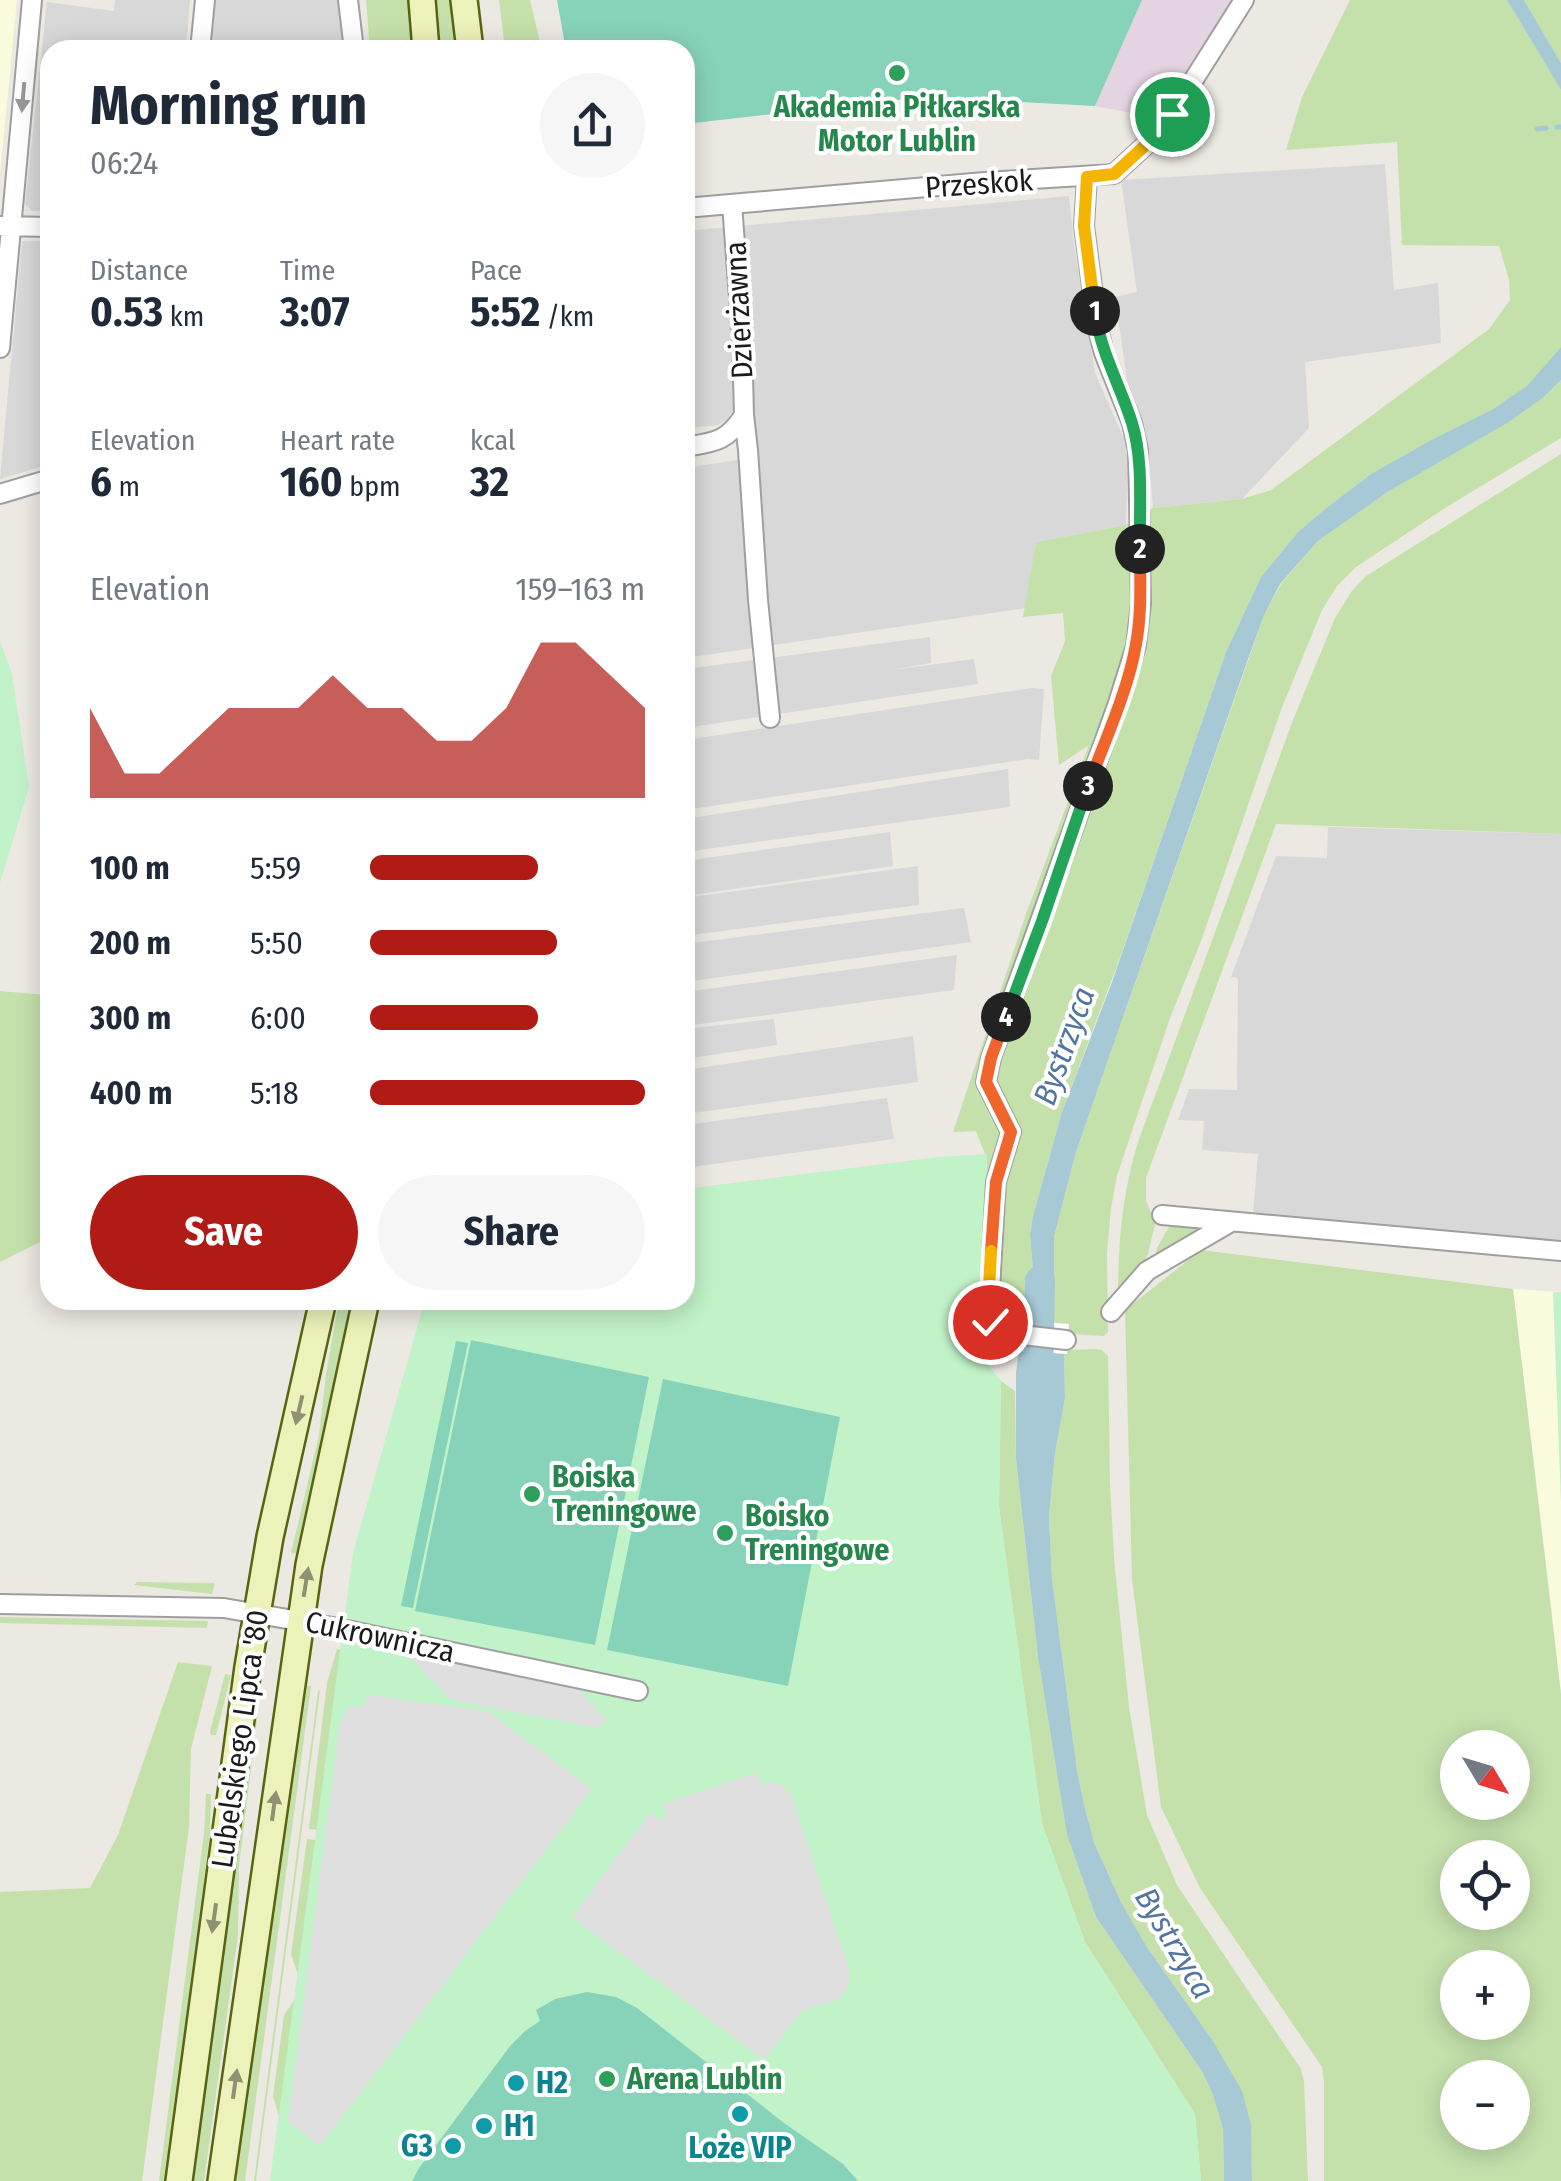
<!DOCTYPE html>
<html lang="en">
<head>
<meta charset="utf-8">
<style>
	body { margin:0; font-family:"Fira Sans Condensed",sans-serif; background:#f6f6f7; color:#1f2937; height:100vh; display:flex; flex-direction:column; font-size:38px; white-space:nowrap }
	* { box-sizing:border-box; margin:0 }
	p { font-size:32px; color:#747a83 }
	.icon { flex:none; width:55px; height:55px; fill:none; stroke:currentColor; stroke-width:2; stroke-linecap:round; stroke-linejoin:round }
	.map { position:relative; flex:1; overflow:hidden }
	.panel { position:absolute; left:40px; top:40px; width:655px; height:1270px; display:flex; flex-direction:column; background:#fff; border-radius:30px; box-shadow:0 5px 25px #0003 }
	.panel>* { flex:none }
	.needle { width:65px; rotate:128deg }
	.buttons { position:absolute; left:1440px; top:1730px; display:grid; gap:20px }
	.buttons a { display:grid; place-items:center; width:90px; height:90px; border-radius:50%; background:#fff; box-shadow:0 5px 25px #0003; font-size:50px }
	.pin { position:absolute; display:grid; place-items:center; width:85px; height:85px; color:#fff; margin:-42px; border:5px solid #fff; border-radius:50%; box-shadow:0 2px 10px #0007 }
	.km { position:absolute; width:50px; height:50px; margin:-25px; border-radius:50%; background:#222; color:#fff; font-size:28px; line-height:50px; text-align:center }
	.round { display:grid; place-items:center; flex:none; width:105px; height:105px; border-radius:52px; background:#f6f6f7 }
	.headline { display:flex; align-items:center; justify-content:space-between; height:170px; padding:0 50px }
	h1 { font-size:55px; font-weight:700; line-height:75px }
	.figures { display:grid; grid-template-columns:repeat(3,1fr); gap:15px; height:170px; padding:10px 50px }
	.figures div { display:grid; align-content:center }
	.figures b { font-size:42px; font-weight:700 }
	.figures small { font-size:28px; font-weight:400 }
	.figures p { font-size:28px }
	.chart { height:280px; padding:20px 50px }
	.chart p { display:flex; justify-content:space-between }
	.chart svg { width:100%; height:180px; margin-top:10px; fill:#b11b15; opacity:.7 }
	.primary-button { display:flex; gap:20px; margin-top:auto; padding:20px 50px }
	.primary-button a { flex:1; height:115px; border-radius:60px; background:#b11b15; color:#fff; font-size:40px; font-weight:700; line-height:115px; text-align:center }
	.primary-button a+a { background:#f6f6f7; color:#1f2937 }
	ul { padding:0 50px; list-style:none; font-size:32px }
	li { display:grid; grid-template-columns:160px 120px 1fr; align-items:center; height:75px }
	li i { height:25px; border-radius:12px; background:#b11b15 }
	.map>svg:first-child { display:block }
	.residential { fill:#d9d8d8 }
	.industrial { fill:#e4d4e1 }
	.education { fill:#fafbdc }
	.grass { fill:#c4e1ac; fill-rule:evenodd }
	.park { fill:#c2f2c8 }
	.pitch { fill:#87d3b9 }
	.parking { fill:#dfdfdf }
	.water { fill:#a6c9d5 }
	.pier { fill:#fff }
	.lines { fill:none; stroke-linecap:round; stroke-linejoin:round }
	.stream { stroke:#a6c9d5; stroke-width:5 }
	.river { stroke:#a6c9d5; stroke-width:30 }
	.street-casing { stroke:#9f9f9f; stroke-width:22 }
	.secondary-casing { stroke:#586510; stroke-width:30 }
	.street { stroke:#fff; stroke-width:18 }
	.secondary { stroke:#edf2ba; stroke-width:25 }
	.oneway { fill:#989898 }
	.oneway2 { fill:#8e9172 }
	.split-1-casing { stroke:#fff; stroke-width:20 }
	.split-2-casing { stroke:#fff; stroke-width:20 }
	.split-3-casing { stroke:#fff; stroke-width:20 }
	.split-4-casing { stroke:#fff; stroke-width:20 }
	.split-5-casing { stroke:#fff; stroke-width:20 }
	.split-6-casing { stroke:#fff; stroke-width:20 }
	.split-1 { stroke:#f5b400; stroke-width:12 }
	.split-2 { stroke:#22a559; stroke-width:12 }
	.split-3 { stroke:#f0652b; stroke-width:12 }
	.split-4 { stroke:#22a559; stroke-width:12 }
	.split-5 { stroke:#f0652b; stroke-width:12 }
	.split-6 { stroke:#f5b400; stroke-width:12 }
	.leisure-dot { fill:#2e9e5b; stroke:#fff; stroke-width:4 }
	.culture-dot { fill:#0f9aa8; stroke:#fff; stroke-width:4 }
	.labels { text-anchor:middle; stroke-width:8; stroke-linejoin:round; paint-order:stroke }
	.leisure-label { font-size:30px; font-weight:bold; fill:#27864d; stroke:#fff; text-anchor:start }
	.street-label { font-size:30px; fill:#1b1b1b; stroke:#fff }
	.culture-label { font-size:30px; font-weight:bold; fill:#0d838f; stroke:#fff; text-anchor:start }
	.water-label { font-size:32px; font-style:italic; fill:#5376a0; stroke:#fff }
</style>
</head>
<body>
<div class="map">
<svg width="1561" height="2181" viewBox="0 0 1561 2181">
	<rect width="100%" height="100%" fill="#ece9e2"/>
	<path class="residential" d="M115,0H190L186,50H50V211H32L25,204L47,2L114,11Z
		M215,0H337L342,25V50H211Z
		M1385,164L1394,290L1438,283L1441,343L1305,362L1309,428L1242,499L1153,508L1148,446L1128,386L1115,297L1137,292L1121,180Z
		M1069,196L1074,246L1095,373L1128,448L1126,525L1036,542L1026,608L685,658V468L738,460L735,408L726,420L718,425L685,428V231Z
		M22,241H50V464L0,479Z
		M930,637L931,663L891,670L974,659L978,684L685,728V669Z
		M1032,688L1044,689L1039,760L1028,759L685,810V740Z
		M1008,769L1010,807L685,852V819Z
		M1328,827L1561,834V1240L1253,1215L1258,1154L1202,1150L1204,1121L1178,1120L1189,1089L1237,1090L1238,978L1231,977L1276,856L1327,858Z
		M890,832L893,866L685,896V861Z
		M918,866L919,905L685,936V898Z
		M964,908L971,942L685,982V944Z
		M957,955L954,990L685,1026V992Z
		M774,1019L777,1045L685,1059V1029Z
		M913,1036L918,1082L685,1114V1070Z
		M887,1098L894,1139L685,1168V1125Z"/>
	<path class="industrial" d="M1142,0H1233L1156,118L1095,106Z"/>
	<path class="education" d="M0,0H17L0,174Z
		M1513,1289L1561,1292V1694L1550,1596Z"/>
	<path class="grass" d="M366,0H410L414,50H370Z
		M437,0H452L456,50H441Z
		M499,0H530L542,50H505Z
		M1350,0H1507L1561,90V347L1528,386L1493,409L1431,440L1371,474L1325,509L1298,532L1261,577L1226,652L1121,955L1062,1112L1033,1216L1030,1234L1033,1270L1030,1322L981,1319L987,1159L976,1131L953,1132L1026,914L1089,745L1059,765L1051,676L1065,641L1063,613L1023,617L1036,542L1126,525L1153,508L1242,499L1271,490L1489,329L1510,300L1509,280L1499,246L1402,245L1397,142L1286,150L1302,97Z
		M1524,0H1561V63Z
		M1561,380V438L1445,508L1356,567L1337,586L1322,610L1281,710L1201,941L1170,1018L1117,1176L1111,1208L1107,1253L1108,1332L1104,1336L1069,1334V1324L1054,1323V1237L1076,1152L1264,615L1281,584L1318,541L1389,491L1544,397Z
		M1561,454V834L1276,824L1146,1178V1200L1155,1224L1148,1254L1138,1273L1118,1298C1118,1242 1122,1195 1138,1142L1293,720L1335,618L1351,592L1366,576Z
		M0,991L46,995L50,997V1237L0,1262Z
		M1170,1225L1210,1230L1154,1261L1157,1248Z
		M1201,1250L1513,1289L1561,1694V2181H1324V2082L1322,2067L1200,1888L1161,1807L1132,1579L1125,1310ZM1458,1748H1512V1802H1458ZM1458,1858H1512V1912H1458ZM1458,1968H1512V2022H1458ZM1458,2078H1512V2132H1458Z
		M339,1300H351L296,1554L291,1553L319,1435L326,1374Z
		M1094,1349L1102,1350L1108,1356L1110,1483L1114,1558L1129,1707L1147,1815L1177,1885L1301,2069L1304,2081L1308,2181H1252V2163L1213,2041L1147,1947L1121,1902L1095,1845L1086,1813L1077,1771L1052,1579L1049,1516L1055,1453L1065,1398L1064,1353H1067V1350Z
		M1001,1381L1015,1391L1016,1460L1038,1657L1067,1835L1096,1917L1203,2073L1213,2095L1223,2129L1224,2181H1201L1195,2114L1085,1942L1042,1824L999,1507Z
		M137,1582L215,1583L212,1594L134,1585Z
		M0,1617L208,1621L207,1628L0,1623Z
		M337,1649L358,1653L326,1831L309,1829L327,1683Z
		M178,1662L212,1666L191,1749L189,1827L142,2181H0V1892L90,1888L118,1835Z
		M225,1674L231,1675L216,1735H211L210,1732Z
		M257,1679H262L239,1867L238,1935L204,2181H193Z
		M307,1686H311L245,2181H233L269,1916L280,1874Z
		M320,1690L256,2181H254L318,1691Z
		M206,1794H211L210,1833L165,2181H159L204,1833Z
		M307,1839L323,1841L300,1981L291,1954Z
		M300,1992L282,2127L273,2096L284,2015Z"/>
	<path class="park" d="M0,641L12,674L29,787L0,883Z
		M987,1154L979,1354L1001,1381L999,1507L1042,1824L1085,1942L1195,2114L1201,2181H270L353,1553L425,1300H685V1189L939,1157Z
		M1553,1292H1561V1503Z"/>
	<path class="pitch" d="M557,0H1142L1095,106L925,97L685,124V50H566Z
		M471,1340L649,1377L595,1645L415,1611Z
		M456,1341L468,1343L413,1608L401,1606Z
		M663,1379L840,1417L788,1686L607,1650Z
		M587,1992L616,1997L637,2008L784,2123L843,2164L858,2181H412L419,2168L511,2045L525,2031L540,2021L536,2010L555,1999Z"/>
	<path class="parking" d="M413,1654L579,1689L606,1721L598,1728L451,1700L409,1656Z
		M367,1695L487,1711L592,1789L320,2146L288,2122L340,1722L348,1707L365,1706Z
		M756,1773L760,1785L770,1783L780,1785L791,1794L850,1973L849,1984L842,1995L837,2000L801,2011L764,2060L572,1917L650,1813L660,1820L667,1815L663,1804Z"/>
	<path class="water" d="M1507,0H1524L1561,63V90Z
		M1561,347V380L1544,397L1507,423L1389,491L1318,541L1280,584L1264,615L1248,659L1076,1152L1054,1237V1323L1030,1322L1033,1270L1030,1234L1033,1216L1062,1112L1111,985L1226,652L1261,577L1298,532L1325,509L1371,474L1431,440L1493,409L1527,386Z
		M1019,1351L1064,1353L1065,1398L1055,1453L1049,1516L1052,1579L1077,1771L1086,1813L1095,1845L1121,1902L1147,1947L1213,2041L1242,2091L1251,2124L1252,2181H1224L1223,2129L1213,2095L1203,2073L1096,1917L1067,1835L1038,1657L1016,1459V1372Z"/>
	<path class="pier" d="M1021,1321L1069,1324L1067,1354L1019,1351Z"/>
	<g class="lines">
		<path class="stream" d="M1557,127H1561
			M1537,129L1546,128"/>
		<path class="river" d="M1038,1390L1040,1281"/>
		<g class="street-casing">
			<path id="street" d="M348,0L354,50
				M200,50L205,0
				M732,204L742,338L744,415L748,450L758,600L770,718
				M685,208L985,182L1114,174L1150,141L1172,114L1244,0
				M0,226L50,227
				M0,348L32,0
				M685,447C714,442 727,442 744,415
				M0,494L50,479
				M1162,1215L1561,1251
				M1111,1312L1147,1271L1231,1222
				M1066,1340L1005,1333L990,1322L989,1306L996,1182L1011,1132L986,1082L991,1058L1117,706L1136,646L1141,603L1138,450L1132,423L1104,353L1097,325L1084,226L1087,177
				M0,1604L224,1608L333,1627L638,1691"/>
		</g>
		<g class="secondary-casing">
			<path id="secondary" d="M422,0L426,50
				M464,0L470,50
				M179,2181L248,1667L270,1537L323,1300
				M221,2181L309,1565L366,1300"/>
		</g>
		<use href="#street" class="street"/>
		<use href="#secondary" class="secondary"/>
	</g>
	<defs><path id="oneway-solid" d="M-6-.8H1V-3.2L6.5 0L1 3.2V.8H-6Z" transform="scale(2.5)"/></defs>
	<use class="oneway" href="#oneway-solid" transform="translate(23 97) rotate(95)"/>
	<g class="oneway2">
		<use href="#oneway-solid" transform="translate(299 1410) rotate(103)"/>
		<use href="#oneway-solid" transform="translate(306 1582) rotate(-81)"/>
		<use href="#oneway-solid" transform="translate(274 1806) rotate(-82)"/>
		<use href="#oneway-solid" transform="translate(214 1918) rotate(98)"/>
		<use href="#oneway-solid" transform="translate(235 2084) rotate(-82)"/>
	</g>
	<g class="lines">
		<g class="split-1-casing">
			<path id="split-1" d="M1095,311L1084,226L1087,177L1114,174L1150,141L1172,114"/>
		</g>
		<g class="split-2-casing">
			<path id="split-2" d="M1095,311C1100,351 1120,385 1132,423C1144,462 1139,508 1140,549"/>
		</g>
		<g class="split-3-casing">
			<path id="split-3" d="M1088,786C1104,743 1129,688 1136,644C1142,612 1140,581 1140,549"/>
		</g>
		<g class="split-4-casing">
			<path id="split-4" d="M1006,1017L1042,921L1088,786"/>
		</g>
		<g class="split-5-casing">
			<path id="split-5" d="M991,1251L996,1182L1011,1132L986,1082L991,1058L1006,1017"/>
		</g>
		<g class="split-6-casing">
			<path id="split-6" d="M990,1322L988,1306L991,1251"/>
		</g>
		<use href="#split-1" class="split-1"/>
		<use href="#split-2" class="split-2"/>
		<use href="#split-3" class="split-3"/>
		<use href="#split-4" class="split-4"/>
		<use href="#split-5" class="split-5"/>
		<use href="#split-6" class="split-6"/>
	</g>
	<g class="leisure-dot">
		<circle cx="897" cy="73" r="10"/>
		<circle cx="532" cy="1494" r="10"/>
		<circle cx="725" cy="1533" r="10"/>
		<circle cx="607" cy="2079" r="10"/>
	</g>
	<g class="culture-dot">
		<circle cx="516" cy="2083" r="10"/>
		<circle cx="740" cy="2114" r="10"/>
		<circle cx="484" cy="2126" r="10"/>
		<circle cx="453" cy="2146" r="10"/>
	</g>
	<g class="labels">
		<g class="leisure-label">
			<text x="897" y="117" text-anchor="middle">Akademia Piłkarska<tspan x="897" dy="34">Motor Lublin</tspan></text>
			<text x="552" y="1487">Boiska<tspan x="552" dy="34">Treningowe</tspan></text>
			<text x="745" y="1526">Boisko<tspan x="745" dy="34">Treningowe</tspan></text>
			<text x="627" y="2089">Arena Lublin</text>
		</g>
		<g class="street-label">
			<text transform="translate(979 184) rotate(-4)" y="10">Przeskok</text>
			<text transform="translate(739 310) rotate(-93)" y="10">Dzierżawna</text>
			<text transform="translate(380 1637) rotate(12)" y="10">Cukrownicza</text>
			<text transform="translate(240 1739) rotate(-82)" y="10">Lubelskiego Lipca '80</text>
		</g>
		<g class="culture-label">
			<text x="536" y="2093">H2</text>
			<text x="504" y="2136">H1</text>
			<text x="433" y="2156" text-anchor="end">G3</text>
			<text x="740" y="2158" text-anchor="middle">Loże VIP</text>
		</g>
		<g class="water-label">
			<text transform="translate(1064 1046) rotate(-70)" y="11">Bystrzyca</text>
			<text transform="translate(1175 1943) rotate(59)" y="11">Bystrzyca</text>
		</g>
	</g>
</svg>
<div class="buttons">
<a><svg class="needle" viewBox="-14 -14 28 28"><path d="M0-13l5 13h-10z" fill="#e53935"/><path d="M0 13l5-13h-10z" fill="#747a83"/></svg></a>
<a><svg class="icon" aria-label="locate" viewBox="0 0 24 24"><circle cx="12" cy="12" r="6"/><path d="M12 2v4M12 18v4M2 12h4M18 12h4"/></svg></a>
<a>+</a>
<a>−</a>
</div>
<div class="pin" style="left:1172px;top:114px;background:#1e9e55"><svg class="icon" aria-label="arrive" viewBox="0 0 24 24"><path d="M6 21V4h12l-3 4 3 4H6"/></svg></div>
<div class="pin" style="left:990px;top:1322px;background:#d93025"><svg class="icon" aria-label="check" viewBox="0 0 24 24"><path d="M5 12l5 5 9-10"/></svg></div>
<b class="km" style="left:1095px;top:311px">1</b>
<b class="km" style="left:1140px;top:549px">2</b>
<b class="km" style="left:1088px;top:786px">3</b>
<b class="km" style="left:1006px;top:1017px">4</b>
<section class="panel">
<div class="headline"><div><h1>Morning run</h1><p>06:24</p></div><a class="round"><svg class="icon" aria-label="share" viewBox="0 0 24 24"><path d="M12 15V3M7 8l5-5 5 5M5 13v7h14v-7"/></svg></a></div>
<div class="figures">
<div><p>Distance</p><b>0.53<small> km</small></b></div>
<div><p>Time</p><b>3:07</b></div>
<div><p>Pace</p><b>5:52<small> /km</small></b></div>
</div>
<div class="figures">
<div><p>Elevation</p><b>6<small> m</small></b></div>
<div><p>Heart rate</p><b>160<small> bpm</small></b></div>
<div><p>kcal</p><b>32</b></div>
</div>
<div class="chart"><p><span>Elevation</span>159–163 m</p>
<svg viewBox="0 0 160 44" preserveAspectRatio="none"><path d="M0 44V22L10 38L20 38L30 30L40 22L50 22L60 22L70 14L80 22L90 22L100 30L110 30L120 22L130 6L140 6L150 14L160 22V44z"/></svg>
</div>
<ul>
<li><b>100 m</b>5:59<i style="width:61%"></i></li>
<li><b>200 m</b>5:50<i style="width:68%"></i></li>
<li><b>300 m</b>6:00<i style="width:61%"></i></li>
<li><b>400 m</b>5:18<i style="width:100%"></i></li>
</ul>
<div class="primary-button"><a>Save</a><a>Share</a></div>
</section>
</div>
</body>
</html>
